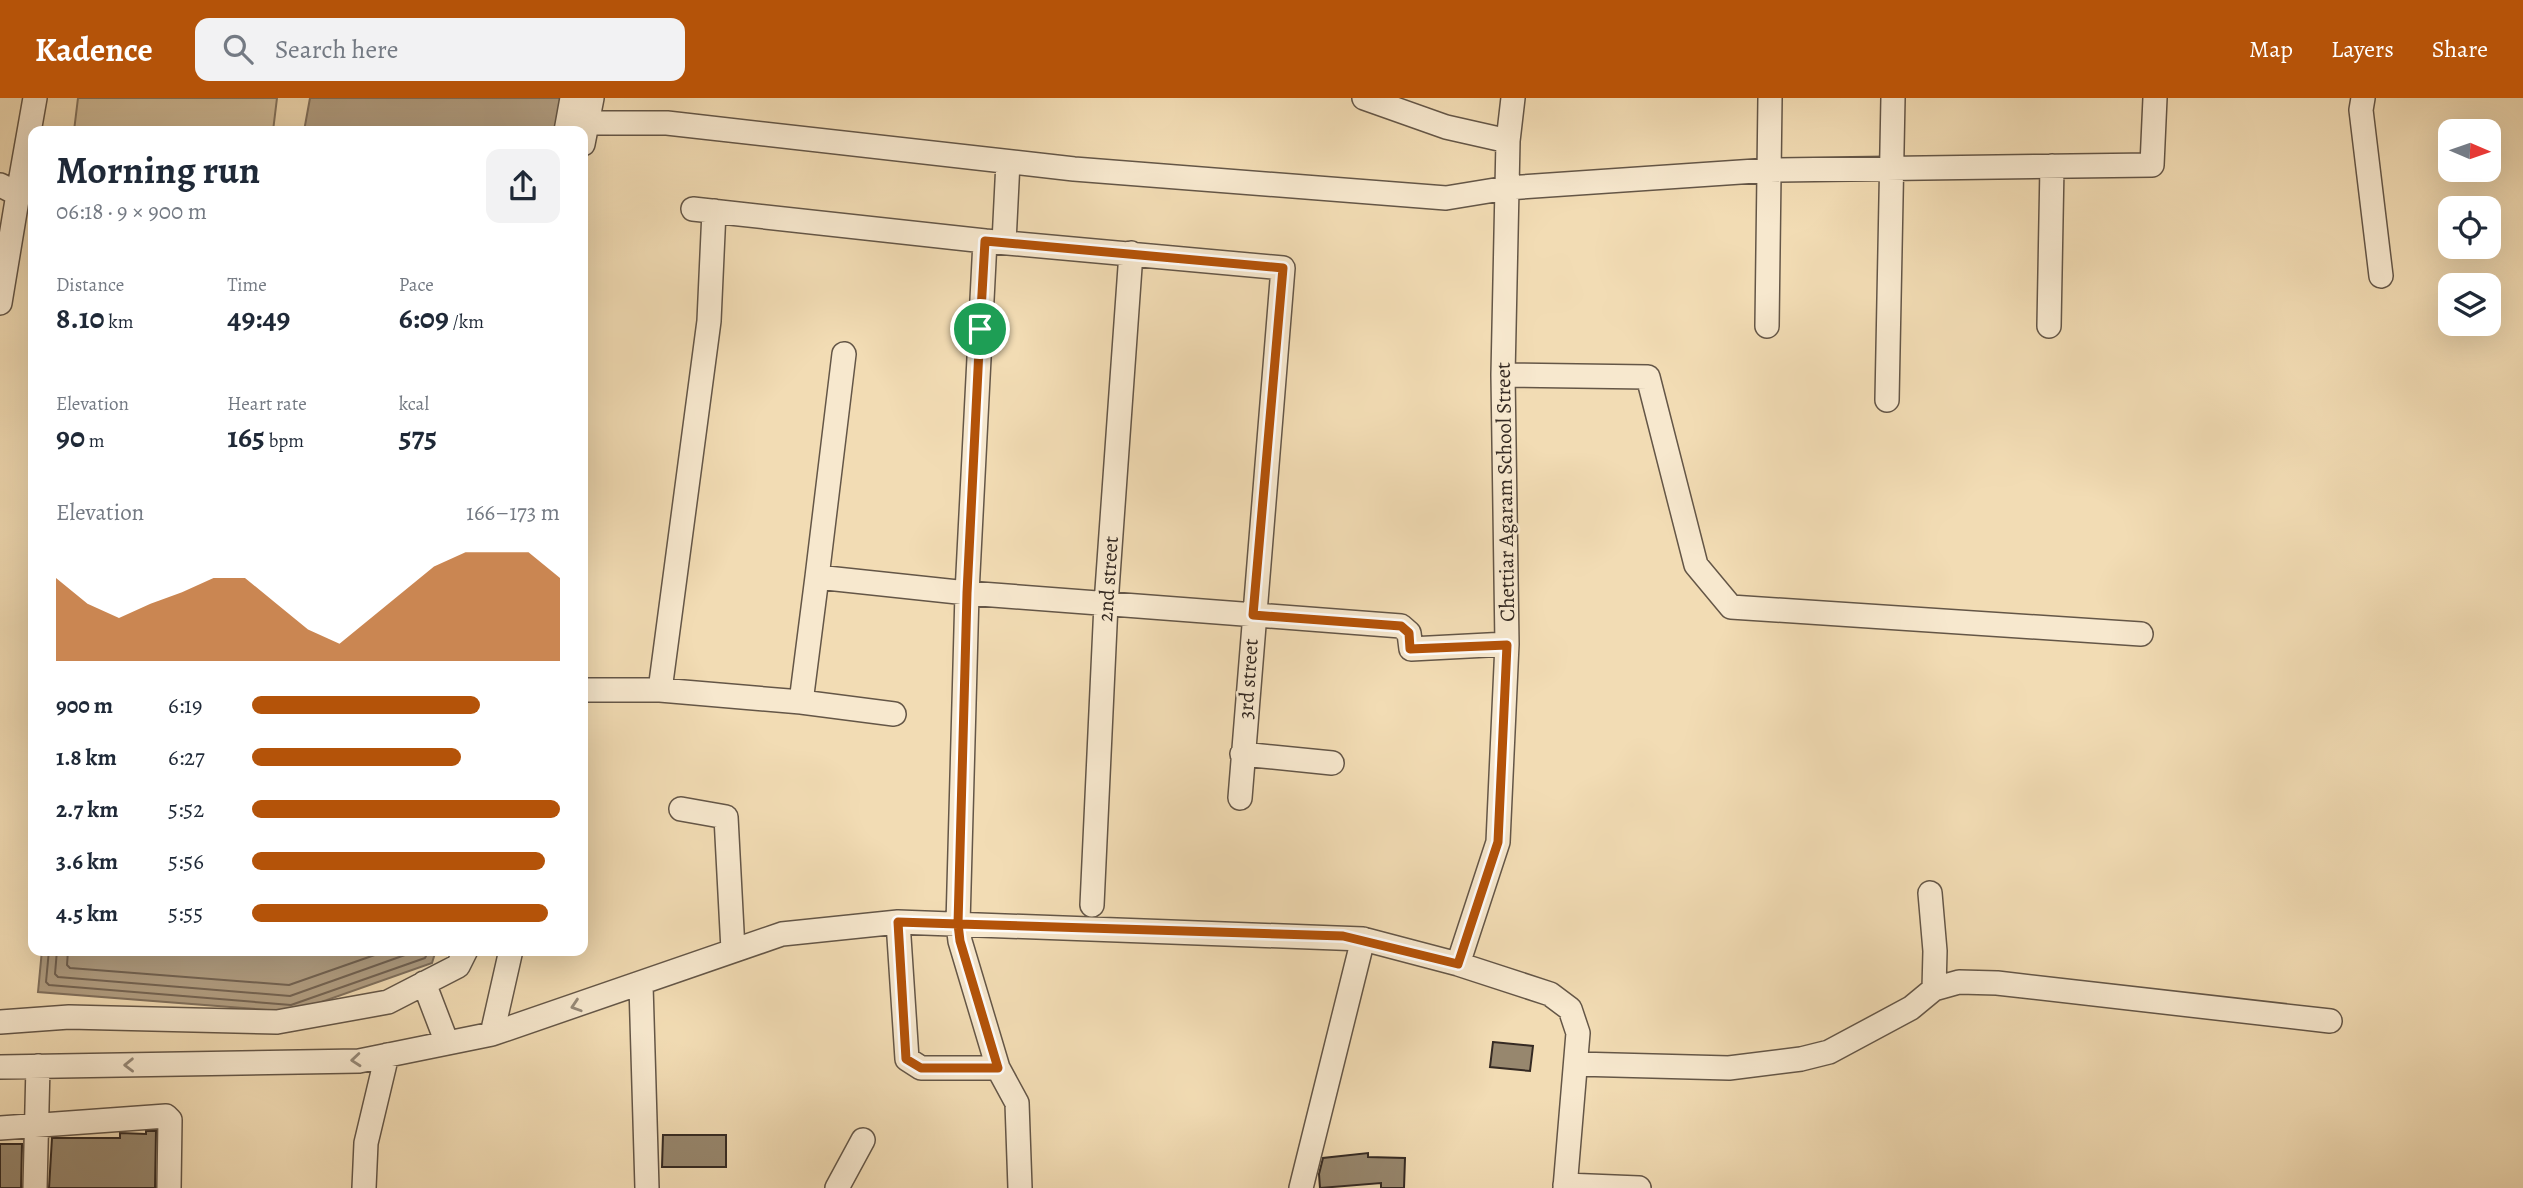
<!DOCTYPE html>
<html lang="en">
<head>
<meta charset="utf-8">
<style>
	body { margin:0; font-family:Alegreya,serif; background:#f2f2f3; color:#1f2937; height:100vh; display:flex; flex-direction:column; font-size:26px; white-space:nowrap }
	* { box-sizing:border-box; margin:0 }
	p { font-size:23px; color:#747a83 }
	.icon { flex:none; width:38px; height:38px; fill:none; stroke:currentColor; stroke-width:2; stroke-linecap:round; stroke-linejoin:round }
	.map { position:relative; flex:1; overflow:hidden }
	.panel { position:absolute; left:28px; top:28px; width:560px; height:830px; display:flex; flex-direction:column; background:#fff; border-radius:14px; box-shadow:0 7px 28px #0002 }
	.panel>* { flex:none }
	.needle { width:46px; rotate:92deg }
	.controls { position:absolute; left:2438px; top:21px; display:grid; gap:14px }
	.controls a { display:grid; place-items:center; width:63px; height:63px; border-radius:14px; background:#fff; box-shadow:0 7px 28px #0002; font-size:35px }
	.pin { position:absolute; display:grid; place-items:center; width:60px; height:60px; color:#fff; margin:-30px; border:4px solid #fff; border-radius:50%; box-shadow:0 2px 7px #0007 }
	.round { display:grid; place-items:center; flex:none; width:74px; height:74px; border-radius:14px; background:#f2f2f3 }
	.headline { display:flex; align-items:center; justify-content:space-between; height:119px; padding:0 28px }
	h1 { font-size:38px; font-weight:600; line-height:52px }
	.figures { display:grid; grid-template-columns:repeat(3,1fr); gap:10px; height:119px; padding:7px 28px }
	.figures div { display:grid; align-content:center }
	.figures b { font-size:30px; font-weight:600 }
	.figures small { font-size:19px; font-weight:400 }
	.figures p { font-size:19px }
	.chart { height:196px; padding:14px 28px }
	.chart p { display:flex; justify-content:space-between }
	.chart svg { width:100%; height:126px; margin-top:7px; fill:#b45309; opacity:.7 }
	ul { padding:0 28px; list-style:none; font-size:23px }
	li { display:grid; grid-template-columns:112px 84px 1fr; align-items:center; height:52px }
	li i { height:18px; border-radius:9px; background:#b45309 }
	header { display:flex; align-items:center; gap:42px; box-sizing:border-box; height:98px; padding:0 35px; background:#b45309; color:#fff }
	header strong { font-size:33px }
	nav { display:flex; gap:38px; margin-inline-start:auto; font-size:24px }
	.search { width:490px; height:63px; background:#f2f2f3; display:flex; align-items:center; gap:18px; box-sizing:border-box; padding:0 24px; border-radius:14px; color:#747a83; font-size:26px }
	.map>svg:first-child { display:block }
	.green { fill:#d2be9b; stroke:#84745f; stroke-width:2 }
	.water { fill:#b29f83; stroke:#80705d; stroke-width:2 }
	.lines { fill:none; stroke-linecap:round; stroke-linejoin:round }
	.shore { stroke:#746453; stroke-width:2 }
	.building { fill:#97876e; stroke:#352a23; stroke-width:2 }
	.minor-casing { stroke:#645647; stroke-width:26 }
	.minor { stroke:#f7e8ce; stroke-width:23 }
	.oneway { stroke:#968978 }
	.route-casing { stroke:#fff; stroke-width:14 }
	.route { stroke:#b45309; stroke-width:9 }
	.labels { text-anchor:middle; stroke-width:5; stroke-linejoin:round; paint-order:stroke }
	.street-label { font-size:21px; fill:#352a23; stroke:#f7e8ce }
</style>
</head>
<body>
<header>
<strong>Kadence</strong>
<div class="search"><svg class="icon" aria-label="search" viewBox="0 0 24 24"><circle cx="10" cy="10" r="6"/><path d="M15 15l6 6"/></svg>Search here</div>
<nav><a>Map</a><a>Layers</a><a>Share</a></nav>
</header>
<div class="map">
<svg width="2523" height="1090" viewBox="0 0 2523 1090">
	<rect width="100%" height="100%" fill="#f2dcb4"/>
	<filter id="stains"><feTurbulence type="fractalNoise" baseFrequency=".00286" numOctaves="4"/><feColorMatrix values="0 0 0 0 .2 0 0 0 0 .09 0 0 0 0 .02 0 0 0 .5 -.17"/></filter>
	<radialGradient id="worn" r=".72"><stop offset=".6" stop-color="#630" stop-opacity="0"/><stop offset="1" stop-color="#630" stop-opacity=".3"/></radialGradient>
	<path class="green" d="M78,0H277L273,33H74Z"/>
	<path class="water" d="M310,0H563L555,33H304Z
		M42,852H436L432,865L293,914L38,894Z"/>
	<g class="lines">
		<path class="shore" d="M49,852L46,884L49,887L291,907L425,860L429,852
			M57,852L55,876L58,879L290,898L419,852
			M68,852L67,867L70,870L289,887L389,852"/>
	</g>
	<path class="building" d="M1493,944L1533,948L1530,973L1490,969Z
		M146,1033H156L155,1090H49L52,1040H120V1035L146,1036Z
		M663,1037H726V1069H662Z
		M0,1046H22L21,1090H0Z
		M1368,1055V1059L1405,1060L1404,1090H1381V1085L1320,1090L1319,1076L1323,1060Z"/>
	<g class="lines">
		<g class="minor-casing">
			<path id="minor" d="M1364,0L1446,29L1508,43
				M2363,0L2361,12L2381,178
				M586,25H667L1074,71L1446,100L1507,90L1770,72L2152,67L2155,0
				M566,33L572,0
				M583,46L592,0
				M0,87L18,96L0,205
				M18,96L35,0
				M693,111L985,143
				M1004,144L1008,64
				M1767,228L1770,0
				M2049,228L2052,68
				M1503,277L1648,279L1696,467L1731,509L2141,536
				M1887,302L1893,0
				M817,479L844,256
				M583,592H660L801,604L817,479L967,495L1401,528L1409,535L1411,551L1507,546
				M660,592L709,223L714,113
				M801,604L894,616
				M1242,656L1332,665
				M681,711L726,719L733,852
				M1092,807L1106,506L1131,155
				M898,824L907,961L921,970H998L960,843L958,826L967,495L985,143L1283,170L1240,700
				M1458,866L1498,744L1507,546L1503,277L1508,43L1513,0
				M424,885L447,945
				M641,887L647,1090
				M1934,891L1959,884L1997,885L2330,923
				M0,924L69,919L277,924L388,904L458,868L466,852
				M492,936L511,852
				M1576,966L1729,970L1801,961L1829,954L1911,910L1934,891L1935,853L1930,795
				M0,969L359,963L492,936L782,836L898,824L1363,841L1458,866L1550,896L1570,911L1578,935L1565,1090
				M998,970L1017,1005L1020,1090
				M0,1030L166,1018L170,1022L169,1090
				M1565,1087L1639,1090
				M35,1090L38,968
				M364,1090L366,1045L387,957
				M837,1090L863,1042
				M1301,1090L1363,841"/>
		</g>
		<use href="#minor" class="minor"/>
	</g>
	<defs><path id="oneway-chevron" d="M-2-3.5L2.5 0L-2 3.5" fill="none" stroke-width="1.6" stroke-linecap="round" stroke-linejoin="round" transform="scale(1.75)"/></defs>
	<g class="oneway">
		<use href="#oneway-chevron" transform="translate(576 908) rotate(162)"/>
		<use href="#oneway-chevron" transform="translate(356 962) rotate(175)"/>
		<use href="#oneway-chevron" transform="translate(129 967) rotate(179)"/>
	</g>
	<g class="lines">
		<g class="route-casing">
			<path id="route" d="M980,231L967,495L958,826L898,824L906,961L921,970H998L960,843L958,826L1343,838L1458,866L1498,744L1507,547L1410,551L1409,535L1401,528L1253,517L1283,170L985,143L980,231"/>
		</g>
		<use href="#route" class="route"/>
	</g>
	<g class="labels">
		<g class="street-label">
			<text transform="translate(1505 394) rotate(-91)" y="7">Chettiar Agaram School Street</text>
			<text transform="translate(1108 481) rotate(-86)" y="7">2nd street</text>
			<text transform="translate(1248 581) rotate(-86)" y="7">3rd street</text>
		</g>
	</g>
	<rect width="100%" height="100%" filter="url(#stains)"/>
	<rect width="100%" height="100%" fill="url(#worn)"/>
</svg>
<div class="controls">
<a><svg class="needle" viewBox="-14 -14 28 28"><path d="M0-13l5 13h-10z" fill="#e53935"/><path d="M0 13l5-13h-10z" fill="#747a83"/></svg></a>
<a><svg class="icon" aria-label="locate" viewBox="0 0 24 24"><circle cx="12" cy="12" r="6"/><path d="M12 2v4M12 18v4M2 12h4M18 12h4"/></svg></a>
<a><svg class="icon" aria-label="layers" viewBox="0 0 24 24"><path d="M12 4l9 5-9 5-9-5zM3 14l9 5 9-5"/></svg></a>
</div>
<div class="pin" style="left:980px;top:231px;background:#1e9e55"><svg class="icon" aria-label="arrive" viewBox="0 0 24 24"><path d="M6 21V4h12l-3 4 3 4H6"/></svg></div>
<section class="panel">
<div class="headline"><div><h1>Morning run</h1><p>06:18 · 9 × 900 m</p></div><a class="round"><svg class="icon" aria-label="share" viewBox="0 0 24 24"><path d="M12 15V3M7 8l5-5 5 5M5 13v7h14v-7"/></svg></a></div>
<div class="figures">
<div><p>Distance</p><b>8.10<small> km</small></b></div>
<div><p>Time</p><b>49:49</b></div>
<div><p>Pace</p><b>6:09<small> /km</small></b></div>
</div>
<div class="figures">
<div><p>Elevation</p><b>90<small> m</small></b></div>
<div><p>Heart rate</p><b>165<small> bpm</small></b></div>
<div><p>kcal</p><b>575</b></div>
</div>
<div class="chart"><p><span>Elevation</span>166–173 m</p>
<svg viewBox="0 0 160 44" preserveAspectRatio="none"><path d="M0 44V15L10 24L20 29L30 24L40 20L50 15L60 15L70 24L80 33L90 38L100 29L110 20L120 11L130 6L140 6L150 6L160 15V44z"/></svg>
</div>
<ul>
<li><b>900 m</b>6:19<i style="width:74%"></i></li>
<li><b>1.8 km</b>6:27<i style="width:68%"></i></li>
<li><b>2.7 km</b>5:52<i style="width:100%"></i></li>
<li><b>3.6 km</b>5:56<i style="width:95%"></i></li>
<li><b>4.5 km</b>5:55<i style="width:96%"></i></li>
</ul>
</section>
</div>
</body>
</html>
